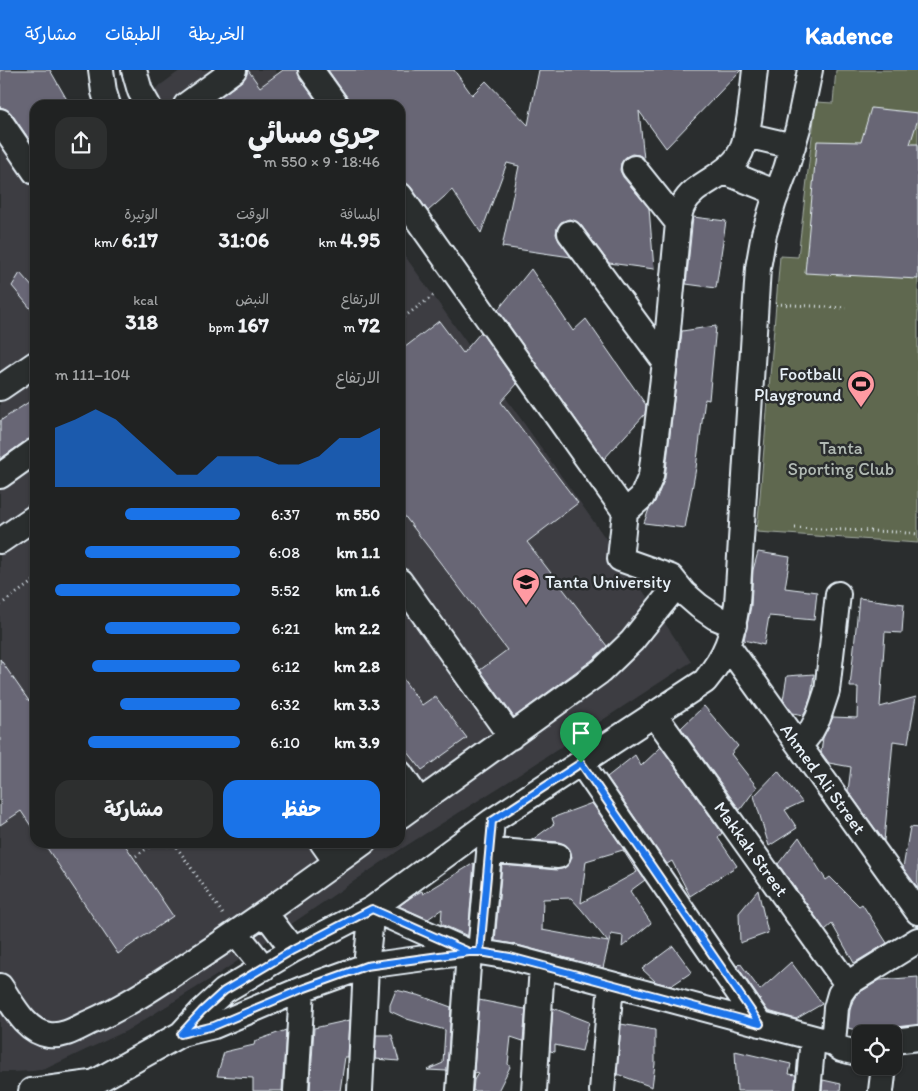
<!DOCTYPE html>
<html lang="ar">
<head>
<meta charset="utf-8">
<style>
	body { margin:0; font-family:Itim,"Playpen Sans Arabic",sans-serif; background:#2d2f2f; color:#f1f3f6; direction:rtl; height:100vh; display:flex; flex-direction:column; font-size:19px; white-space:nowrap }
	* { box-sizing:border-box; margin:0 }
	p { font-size:16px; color:#a2a4a5 }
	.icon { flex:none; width:28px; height:28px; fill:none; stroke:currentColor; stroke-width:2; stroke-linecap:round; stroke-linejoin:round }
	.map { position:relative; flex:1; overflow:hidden; direction:ltr }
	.details { position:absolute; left:30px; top:30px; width:375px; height:748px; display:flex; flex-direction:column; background:#202222; border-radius:15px; box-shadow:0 1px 4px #0004,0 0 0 1px #3d3f40; direction:rtl }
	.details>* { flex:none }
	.controls { position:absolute; left:852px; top:955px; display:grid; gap:10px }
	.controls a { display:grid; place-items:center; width:50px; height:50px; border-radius:10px; background:#202222; box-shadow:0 1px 4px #0004,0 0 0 1px #3d3f40; font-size:25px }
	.pin { position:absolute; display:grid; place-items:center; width:42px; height:42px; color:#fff; margin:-51px -21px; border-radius:50% 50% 50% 0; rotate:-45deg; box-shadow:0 0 5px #0007 }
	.pin .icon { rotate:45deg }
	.round { display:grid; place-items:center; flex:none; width:52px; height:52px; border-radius:15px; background:#2d2f2f }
	.summary { display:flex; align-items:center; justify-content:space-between; height:85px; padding:0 25px }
	h1 { font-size:28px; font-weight:700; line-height:38px }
	.figures { display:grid; grid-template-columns:repeat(3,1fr); gap:8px; height:85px; padding:5px 25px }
	.figures div { display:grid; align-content:center }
	.figures b { font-size:21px; font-weight:700 }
	.figures small { font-size:14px; font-weight:400 }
	.figures p { font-size:14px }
	.chart { height:140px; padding:10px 25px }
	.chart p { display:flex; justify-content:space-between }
	.chart svg { width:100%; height:90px; margin-top:5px; fill:#1a73e8; opacity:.7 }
	.cta { display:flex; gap:10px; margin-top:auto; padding:10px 25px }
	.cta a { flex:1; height:58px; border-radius:15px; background:#1a73e8; color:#fff; font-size:20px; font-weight:700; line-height:58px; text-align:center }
	.cta a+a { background:#2d2f2f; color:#f1f3f6 }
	ul { padding:0 25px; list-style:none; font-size:16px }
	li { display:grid; grid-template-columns:80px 60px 1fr; align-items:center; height:38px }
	li i { height:12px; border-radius:6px; background:#1a73e8 }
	header { display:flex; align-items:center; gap:30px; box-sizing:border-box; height:70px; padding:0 25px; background:#1a73e8; color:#fff }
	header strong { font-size:24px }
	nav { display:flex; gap:28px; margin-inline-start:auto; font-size:18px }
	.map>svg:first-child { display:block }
	.built { fill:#3d3e43 }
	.green { fill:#5f684f; stroke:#a4aca4 }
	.building { fill:#686674; stroke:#e8f1f8; fill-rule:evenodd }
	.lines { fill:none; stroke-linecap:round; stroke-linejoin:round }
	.minor-casing { stroke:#e8f1f8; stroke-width:28 }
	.path { stroke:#e8f1f8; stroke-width:3; stroke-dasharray:1 4; stroke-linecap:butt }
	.minor { stroke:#2a2d2e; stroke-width:24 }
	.route-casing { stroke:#fff; stroke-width:10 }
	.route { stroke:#1a73e8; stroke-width:6 }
	.labels { text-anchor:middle; stroke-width:5; stroke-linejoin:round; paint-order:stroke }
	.poi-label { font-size:18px; fill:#e8f1f8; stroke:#2a2d2e; text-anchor:end }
	.park-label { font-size:18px; fill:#b1bab4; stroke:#2a2d2e }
	.street-label { font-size:18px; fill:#e8f1f8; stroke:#2a2d2e }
</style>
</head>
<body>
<header>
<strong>Kadence</strong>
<nav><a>الخريطة</a><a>الطبقات</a><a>مشاركة</a></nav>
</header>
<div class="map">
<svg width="918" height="1021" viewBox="0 0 918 1021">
	<rect width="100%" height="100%" fill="#2a2d2e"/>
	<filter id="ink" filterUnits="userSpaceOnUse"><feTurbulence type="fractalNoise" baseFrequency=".02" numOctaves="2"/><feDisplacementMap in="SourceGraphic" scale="10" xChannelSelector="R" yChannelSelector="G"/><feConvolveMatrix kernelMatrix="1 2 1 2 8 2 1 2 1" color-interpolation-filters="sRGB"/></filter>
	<g filter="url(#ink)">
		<path class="built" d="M181,0H275L297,35H121L146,17L151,22Z
			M0,60L35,101V772H400V179L650,531L691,592L517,706L401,779L217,905L126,961L45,999L33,1001L11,1002H0Z"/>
		<path class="green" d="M836,0H918V473L757,462L780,186L798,187L816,32L833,33Z"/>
		<path class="building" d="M0,0H50L70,35H35V64L29,69L11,43L6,39L0,37Z
			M248,0L260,17L283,0H297L300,8L319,35H209L242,11L246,6Z
			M328,0H454L472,25L486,11L528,55L539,0H741L666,78L639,41L644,89L639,85L632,84L626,87L621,93L620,100L623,107L649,138L654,199L609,193L581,155L576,151L569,149L561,152L557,158L556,164L559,171L571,187L502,177L519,96L507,93L481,163L452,120L428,141L411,117L406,113L400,111V59L406,54L400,47V35H350L347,27Z
			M871,38L918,43V49L910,74H918V209L805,203L817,71L861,72Z
			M693,147L726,151L716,218L686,214Z
			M531,199L573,261L586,249L646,335L645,344L604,389L498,240Z
			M20,203L35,220V244L12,216Z
			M439,251L463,283L481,262L517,314L501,332L578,433L527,472L607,576L592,590L514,647L480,600L507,580L400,440V281Z
			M716,256L709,330L705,329L696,398L685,458L644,453L649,439L655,432L665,408L682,261Z
			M35,328V367L27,370L0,389V351Z
			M758,482L790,487L785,518L817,522L814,550L769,546L764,575L744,570L751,536L753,500Z
			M859,528L904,534L902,563L885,562L880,637L916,627L908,673L893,671L884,771L848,721L851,697L829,693L821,682L823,668L833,647L857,648L858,617H850Z
			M0,589L29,631L35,627V762L21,741L0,755Z
			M814,604L811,627L804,645L793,643L783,630L787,606Z
			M400,605L422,635L435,626L467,668L422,700L400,672Z
			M704,636L738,676L731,684L757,717L740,740L681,658Z
			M661,677L722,763L718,768L737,796L690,826L672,791L667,794L607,707L635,685L641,696Z
			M778,701L802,732L785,740L797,758L769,776L754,726Z
			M592,733L645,810L630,821L651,853L622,877L623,866L611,864L603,898L513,874L495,871L502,795L557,800L564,798L569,793L572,787L570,780L566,775L559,772L532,770L554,754L552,748ZM623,780L637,802L581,833L586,791ZM571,828L581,839L608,872L542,860L543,829Z
			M910,757L918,758V818L903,798Z
			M799,767L826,810L830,807L859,836L862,834L887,873L854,893L832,854L825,860L778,794Z
			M43,772H123L173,846L118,884Z
			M474,793L468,866L441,854L442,839L428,849L399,836L414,825L422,821L423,824Z
			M758,820L768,863L740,873L739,843Z
			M673,876L692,902L671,916L656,912L642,899Z
			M791,892L822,934L796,949L768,941L737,896L740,893L760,920Z
			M918,907V955L883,959V964H872L848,958L850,940L853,930L857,924L880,910Z
			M396,920L421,926L451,937L447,1001L427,1000L443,993L445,960L407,949L390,941V935Z
			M479,930L525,939L526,936L523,971L511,967L508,994L510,997L498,1021H473L474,1010L478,1003L474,1002Z
			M553,938L589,952L582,981L555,975V982L550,981Z
			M350,950L348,987H345L340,1021H310L314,958Z
			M621,954L655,960V994L652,1017L617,1004Z
			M286,960L282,1021H253V1008L217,1006L224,982L254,975L255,971Z
			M376,965H392L399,991L375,989Z
			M735,981L791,994L789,1004L796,1005L794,1021H737Z
			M823,1010L841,1014L840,1021H822Z"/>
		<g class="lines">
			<g class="minor-casing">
				<path id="minor" d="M101,0L104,22L108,35
					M134,0L140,21L148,35
					M311,0L336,35
					M186,35L234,0
					M0,51L35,102
					M746,65L793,76
					M634,98L678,153
					M725,102L777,123
					M400,125L625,442L620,489L671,507L684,523L699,536L715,547L734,555
					M570,163L665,292
					M0,318L35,294
					M0,406L35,381
					M625,442L642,427L651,406L665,292L678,153C679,147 680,140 683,135C694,113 724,108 738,87C750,68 752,23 755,0
					M0,471L35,447
					M400,511L511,667
					M728,576L918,842
					M654,644L847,914
					M800,676L810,663L818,648L827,621L838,524
					M581,693L760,954
					M400,703L420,732
					M400,746L601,601L632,571L677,515
					M322,772L336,792
					M489,780L558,786
					M372,839L469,882
					M265,843L293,880
					M237,864L264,898
					M480,882L492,751
					M0,916C12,933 25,962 49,965C63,967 76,959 88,953C123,938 154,917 186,896C247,857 305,815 364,772
					M181,964L214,956L302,919L366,896L469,882H480L510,887L833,973L841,979L861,984
					M894,971L918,968
					M833,973L836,938L840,924L847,914L918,870
					M31,1021L91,1013
					M79,1021L181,964L202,941L224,921L293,880L372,839L492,751L705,611C727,584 732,567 737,534L758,198L764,164L774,131L786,99L798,58L810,0
					M296,1021L302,919
					M360,1021L366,896L372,839
					M459,1021L469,882
					M534,1021L542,896
					M602,1021L611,914
					M808,1021L813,968
					M881,1021L884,996"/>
			</g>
			<path class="path" d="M776,234L846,238
				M400,250L434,225
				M795,458L896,462L918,464
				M0,535L35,510
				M158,772L167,776L174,773
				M174,773L225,847
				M136,786L156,772"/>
			<use href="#minor" class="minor"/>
		</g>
	</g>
	<g class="lines" filter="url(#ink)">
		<g class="route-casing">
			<path id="route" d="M581,693L492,751L480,882H469L372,839L293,880L224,921L202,941L181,964L214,956L302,919L366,896L469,882H480L510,887L760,954L581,693"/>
		</g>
		<use href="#route" class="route"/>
	</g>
	<defs>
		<g id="stadium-pin" transform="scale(1.4375)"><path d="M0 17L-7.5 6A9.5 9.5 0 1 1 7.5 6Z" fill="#ff9aa2" stroke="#2a2d2e"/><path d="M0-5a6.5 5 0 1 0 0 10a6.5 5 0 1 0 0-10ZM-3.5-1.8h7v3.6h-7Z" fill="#111"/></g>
		<g id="university-pin" transform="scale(1.4375)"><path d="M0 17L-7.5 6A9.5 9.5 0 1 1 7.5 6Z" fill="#ff9aa2" stroke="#2a2d2e"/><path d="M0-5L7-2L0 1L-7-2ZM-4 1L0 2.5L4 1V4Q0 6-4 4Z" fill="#111"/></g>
	</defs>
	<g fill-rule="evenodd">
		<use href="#stadium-pin" x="861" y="314"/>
		<use href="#university-pin" x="526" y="512"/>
	</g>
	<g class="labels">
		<g class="poi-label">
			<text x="842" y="310">Football<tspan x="842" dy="21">Playground</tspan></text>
			<text x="545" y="518" text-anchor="start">Tanta University</text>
		</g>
		<g class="park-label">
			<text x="841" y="384">Tanta<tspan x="841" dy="21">Sporting Club</tspan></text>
		</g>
		<g class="street-label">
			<text transform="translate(823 709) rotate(54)" y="6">Ahmed Ali Street</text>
			<text transform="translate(751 779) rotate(54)" y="6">Makkah Street</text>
		</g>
	</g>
</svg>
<div class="controls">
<a><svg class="icon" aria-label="locate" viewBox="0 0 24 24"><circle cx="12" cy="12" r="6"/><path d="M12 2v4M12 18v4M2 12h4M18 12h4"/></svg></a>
</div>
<div class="pin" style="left:581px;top:693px;background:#1e9e55"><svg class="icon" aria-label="arrive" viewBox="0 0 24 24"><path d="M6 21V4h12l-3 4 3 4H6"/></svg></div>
<section class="details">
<div class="summary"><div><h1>جري مسائي</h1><p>18:46 · 9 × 550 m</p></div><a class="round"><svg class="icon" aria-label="share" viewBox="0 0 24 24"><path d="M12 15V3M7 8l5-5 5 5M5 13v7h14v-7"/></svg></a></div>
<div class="figures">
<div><p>المسافة</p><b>4.95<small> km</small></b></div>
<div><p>الوقت</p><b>31:06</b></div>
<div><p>الوتيرة</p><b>6:17<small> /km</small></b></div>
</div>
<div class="figures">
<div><p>الارتفاع</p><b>72<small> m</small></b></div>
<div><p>النبض</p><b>167<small> bpm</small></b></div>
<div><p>kcal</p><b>318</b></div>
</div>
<div class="chart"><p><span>الارتفاع</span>104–111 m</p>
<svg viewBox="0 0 160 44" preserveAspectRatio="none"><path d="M0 44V15L10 11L20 6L30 11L40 20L50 29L60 38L70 38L80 29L90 29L100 29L110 33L120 33L130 29L140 20L150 20L160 15V44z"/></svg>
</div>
<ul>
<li><b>550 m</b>6:37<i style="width:62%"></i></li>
<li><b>1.1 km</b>6:08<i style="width:84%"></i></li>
<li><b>1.6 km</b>5:52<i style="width:100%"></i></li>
<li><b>2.2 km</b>6:21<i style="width:73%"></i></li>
<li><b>2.8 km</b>6:12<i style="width:80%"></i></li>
<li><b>3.3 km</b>6:32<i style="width:65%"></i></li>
<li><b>3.9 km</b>6:10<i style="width:82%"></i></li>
</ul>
<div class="cta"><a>حفظ</a><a>مشاركة</a></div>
</section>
</div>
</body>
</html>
